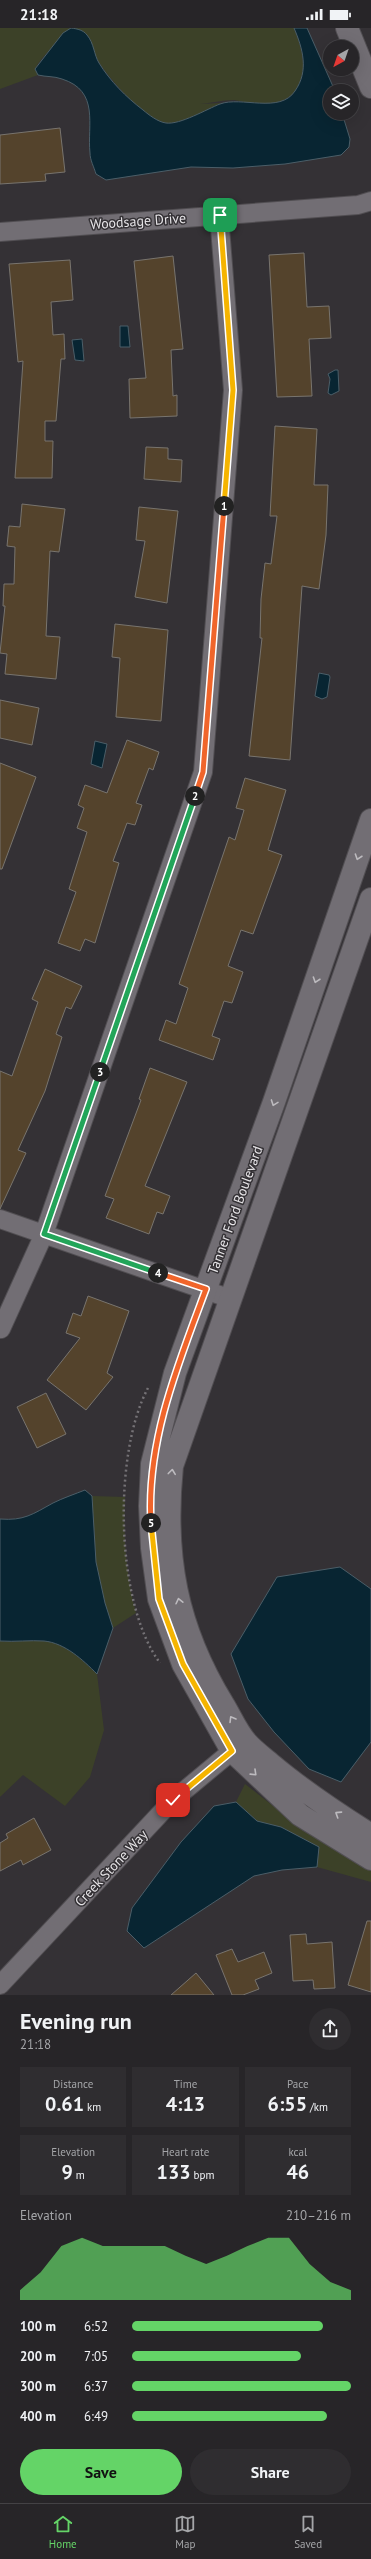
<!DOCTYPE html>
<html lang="en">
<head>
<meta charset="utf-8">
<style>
	body { margin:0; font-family:"PT Sans",sans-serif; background:#2f2d30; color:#f1f3f6; height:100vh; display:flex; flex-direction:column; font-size:15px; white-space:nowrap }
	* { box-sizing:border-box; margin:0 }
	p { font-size:13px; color:#a4a5a8 }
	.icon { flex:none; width:22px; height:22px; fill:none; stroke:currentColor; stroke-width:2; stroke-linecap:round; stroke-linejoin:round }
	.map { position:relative; height:1967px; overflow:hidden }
	.sheet { display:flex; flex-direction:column; background:#272528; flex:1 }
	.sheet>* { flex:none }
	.needle { width:26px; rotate:220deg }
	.fabs { position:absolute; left:323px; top:12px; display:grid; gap:8px }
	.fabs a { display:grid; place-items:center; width:36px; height:36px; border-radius:50%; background:#272528; box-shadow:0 4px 16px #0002,0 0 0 1px #434245; font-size:20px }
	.pin { position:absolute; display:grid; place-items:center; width:34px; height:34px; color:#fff; margin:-17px; border-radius:8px; box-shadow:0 2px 6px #0006 }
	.km { position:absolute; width:20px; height:20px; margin:-10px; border-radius:50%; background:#222; color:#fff; font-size:11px; line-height:20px; text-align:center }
	.round { display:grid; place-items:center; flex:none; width:42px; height:42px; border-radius:21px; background:#2f2d30 }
	.headline { display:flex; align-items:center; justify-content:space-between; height:68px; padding:0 20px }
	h1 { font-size:22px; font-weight:800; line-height:30px }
	.figures { display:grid; grid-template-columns:repeat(3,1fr); gap:6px; height:68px; padding:4px 20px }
	.figures div { display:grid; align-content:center; border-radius:0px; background:#2f2d30; text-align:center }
	.figures b { font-size:20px; font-weight:800 }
	.figures small { font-size:11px; font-weight:400 }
	.figures p { font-size:11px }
	.chart { height:112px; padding:8px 20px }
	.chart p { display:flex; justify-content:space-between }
	.chart svg { width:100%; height:72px; margin-top:4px; fill:#64d467; opacity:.7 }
	.primary-button { display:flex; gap:8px; margin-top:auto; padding:8px 20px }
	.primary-button a { flex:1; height:46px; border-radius:24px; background:#64d467; color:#111; font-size:16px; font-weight:800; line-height:46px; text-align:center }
	.primary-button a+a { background:#2f2d30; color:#f1f3f6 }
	ul { padding:0 20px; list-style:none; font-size:13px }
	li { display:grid; grid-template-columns:64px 48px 1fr; align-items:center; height:30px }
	li i { height:10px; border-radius:5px; background:#64d467 }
	.status { display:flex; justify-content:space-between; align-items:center; height:28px; padding:0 20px; background:#272528; direction:ltr }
	.status svg { height:11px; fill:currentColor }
	.tabs { display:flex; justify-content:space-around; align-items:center; height:56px; border-top:1px solid #434245; background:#272528; font-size:11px; color:#a4a5a8 }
	.tabs a { display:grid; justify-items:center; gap:2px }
	.tabs .on { color:#64d467 }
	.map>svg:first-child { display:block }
	.green { fill:#3c4128 }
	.water { fill:#082532; stroke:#4b5e68 }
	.building { fill:#54432c; stroke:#78746e }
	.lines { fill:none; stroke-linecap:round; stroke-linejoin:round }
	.street-casing { stroke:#514e52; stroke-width:20 }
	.secondary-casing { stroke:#514e52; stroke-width:24 }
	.path { stroke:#757276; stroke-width:2.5; stroke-dasharray:2 3; stroke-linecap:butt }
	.street { stroke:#726e74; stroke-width:18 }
	.secondary { stroke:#726e74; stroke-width:22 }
	.oneway { stroke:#bdbbbf }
	.split-1-casing { stroke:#fff; stroke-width:8 }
	.split-2-casing { stroke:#fff; stroke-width:8 }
	.split-3-casing { stroke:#fff; stroke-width:8 }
	.split-4-casing { stroke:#fff; stroke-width:8 }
	.split-5-casing { stroke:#fff; stroke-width:8 }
	.split-6-casing { stroke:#fff; stroke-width:8 }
	.split-1 { stroke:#f5b400; stroke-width:5 }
	.split-2 { stroke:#f0652b; stroke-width:5 }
	.split-3 { stroke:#22a559; stroke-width:5 }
	.split-4 { stroke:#22a559; stroke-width:5 }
	.split-5 { stroke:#f0652b; stroke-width:5 }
	.split-6 { stroke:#f5b400; stroke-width:5 }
	.labels { text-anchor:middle; stroke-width:3; stroke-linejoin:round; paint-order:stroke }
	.street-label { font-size:14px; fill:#e6e4e7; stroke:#343135 }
</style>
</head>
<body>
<div class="status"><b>21:18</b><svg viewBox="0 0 49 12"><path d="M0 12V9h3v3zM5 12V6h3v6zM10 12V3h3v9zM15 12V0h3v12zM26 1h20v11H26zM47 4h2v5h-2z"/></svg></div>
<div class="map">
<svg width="371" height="1967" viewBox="0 0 371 1967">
	<rect width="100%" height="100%" fill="#343135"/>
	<path class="green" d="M0,0H294C309,35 310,75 261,77C252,77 243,73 234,72C223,72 211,75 200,76L222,75C206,82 185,96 167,96C147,95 111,52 100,36C94,28 92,17 88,8L63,5C55,19 42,27 35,41L38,47L0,61Z
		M92,1468L125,1469C123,1508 126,1547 136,1585L113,1600L105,1575L96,1534Z
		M0,1613C15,1614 30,1612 44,1613C65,1615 83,1632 97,1646L104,1702L90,1749L65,1778L23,1747L0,1769Z
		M245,1756L295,1795L371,1841V1854L317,1839L319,1819L281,1799L257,1793L236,1774Z"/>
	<path class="water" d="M71,0C78,1 83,2 87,7C94,15 94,27 99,35C110,53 126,69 143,82C149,87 158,94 166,95C180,97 207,81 220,76C241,68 280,86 295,63C309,43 303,21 294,0H307L335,63H330V85H342L350,111L349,119L341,127L285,136L233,140L191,139L106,152L96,146C94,139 90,132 90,125C87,97 100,63 62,51C54,48 46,49 38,47L35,41L63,5Z
		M120,298H128L130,319H120Z
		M82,311L84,333L75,332L72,312Z
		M335,342H338L339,363L331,367L328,365L330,351L328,346Z
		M319,645L329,647L330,649L327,669L322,671L315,668Z
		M95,713L107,716L102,740L91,736Z
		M85,1462L92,1468L96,1534L105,1575L113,1600L97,1646C83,1632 65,1615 44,1613C30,1612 15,1614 0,1613V1491C24,1493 33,1486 53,1475C63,1470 75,1466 85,1462Z
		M340,1539L371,1561V1714L341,1754L309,1741L274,1704L248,1671L231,1626L277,1549Z
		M236,1774L257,1793L281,1799L319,1819L317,1839L282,1842L254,1848L144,1920L127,1903L132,1880L181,1814L214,1778Z"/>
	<path class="building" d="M60,100L65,144L45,146L46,153L0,156V107Z
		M304,225L307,279L329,278L331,310L309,311L312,368L277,369L269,227Z
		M173,228L183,321L171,322L173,368L177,367V388L130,390L129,351L146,350L134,233Z
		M70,232L73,272L51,274L53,307L64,306L65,331H61L56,393H45V413H53L52,450H15L23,333L18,334L9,236Z
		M275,398L317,401L314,457H328L326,507L319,561L302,558L290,732L249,728L262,610H260L261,571L265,535L271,536L277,488H270Z
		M146,419L168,420V431L182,432L181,454L144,451Z
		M22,476L65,481L59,524L50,523L46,608L60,609L56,651L5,646L7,626L0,625L5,578H3L4,556H14L15,519L7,518L9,498L20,499Z
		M139,479L178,483L167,575L135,569L145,513L136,512Z
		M115,596L168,602L161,693L116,689L120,630L112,629Z
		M0,672L39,680L32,717L0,710Z
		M127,712L159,724L153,742L149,740L136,775L142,777L135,797L127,795L113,833L119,835L95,915L85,911L80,923L58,915L76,864L69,861L87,804L77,800L84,780L78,777L85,757L107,765Z
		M0,735L36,749L2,841H0Z
		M245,750L286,762L268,822L282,827L253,906L241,902L228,938L243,944L232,975L224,973L212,1008L220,1011L213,1032L159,1012L166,992L176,996L188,960L179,956L229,809L235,812L244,782L236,780Z
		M45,941L82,958L71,981L66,979L56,1006L62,1009L45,1063L18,1122L26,1125L0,1181V1043L12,1048L38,974L32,971Z
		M150,1040L187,1054L145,1158L170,1168L163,1186L157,1184L149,1206L106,1190L114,1171L105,1168L141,1072L139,1071Z
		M88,1268L129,1283L107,1345L113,1349L86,1382L47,1352L80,1310L66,1305L73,1285L81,1288Z
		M46,1365L66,1406L37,1420L17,1379Z
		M34,1790L51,1822L23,1837L21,1832L0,1843V1815L8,1810L6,1806Z
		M367,1893H371V1964L348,1957Z
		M306,1906L307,1916L332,1914L335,1960L314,1961L313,1952L293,1953L290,1907Z
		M232,1921L238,1934L264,1924L272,1945L255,1952L259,1961L243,1967H232L216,1927Z
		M196,1945L214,1967H171Z"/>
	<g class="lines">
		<g class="street-casing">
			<path id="street" d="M0,204L358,177L371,173
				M0,1191L231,1271
				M1,1301L44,1206L203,744L233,362L219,187
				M0,1957L173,1772L232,1723L243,1717"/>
		</g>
		<g class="secondary-casing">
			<path id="secondary" d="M347,0L371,59
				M371,792L274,1074L175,1345L152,1436L150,1478L152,1520L159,1571L183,1636L232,1723L300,1787L371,1831
				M371,871L172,1438C163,1528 176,1599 223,1676C231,1689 237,1704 247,1715C254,1723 264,1730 272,1737C303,1763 336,1785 371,1807"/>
		</g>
		<path class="path" d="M148,1360C113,1425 115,1575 160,1635"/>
		<use href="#street" class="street"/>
		<use href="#secondary" class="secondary"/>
	</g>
	<defs><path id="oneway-chevron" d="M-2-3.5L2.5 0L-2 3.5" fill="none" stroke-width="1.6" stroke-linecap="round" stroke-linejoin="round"/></defs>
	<g class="oneway">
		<use href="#oneway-chevron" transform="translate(358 829) rotate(109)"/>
		<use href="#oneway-chevron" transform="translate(316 952) rotate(109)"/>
		<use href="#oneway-chevron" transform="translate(274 1075) rotate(110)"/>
		<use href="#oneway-chevron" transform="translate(172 1444) rotate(-83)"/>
		<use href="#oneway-chevron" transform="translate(179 1573) rotate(-103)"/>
		<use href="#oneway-chevron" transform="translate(232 1691) rotate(-121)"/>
		<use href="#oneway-chevron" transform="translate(254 1745) rotate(44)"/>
		<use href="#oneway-chevron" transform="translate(338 1786) rotate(-147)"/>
	</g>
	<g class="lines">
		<g class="split-1-casing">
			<path id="split-1" d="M220,187L233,362L224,478"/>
		</g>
		<g class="split-2-casing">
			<path id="split-2" d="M195,768L203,744L224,478"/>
		</g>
		<g class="split-3-casing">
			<path id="split-3" d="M100,1044L195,768"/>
		</g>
		<g class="split-4-casing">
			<path id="split-4" d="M100,1044L44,1206L158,1245"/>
		</g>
		<g class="split-5-casing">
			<path id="split-5" d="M151,1495C146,1414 178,1336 206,1261L158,1245"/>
		</g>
		<g class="split-6-casing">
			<path id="split-6" d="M151,1495L159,1571L183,1636L232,1723L173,1772"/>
		</g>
		<use href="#split-1" class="split-1"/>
		<use href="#split-2" class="split-2"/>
		<use href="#split-3" class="split-3"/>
		<use href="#split-4" class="split-4"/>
		<use href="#split-5" class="split-5"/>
		<use href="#split-6" class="split-6"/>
	</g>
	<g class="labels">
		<g class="street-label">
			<text transform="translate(138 193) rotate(-4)" y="5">Woodsage Drive</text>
			<text transform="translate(235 1182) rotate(-70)" y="5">Tanner Ford Boulevard</text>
			<text transform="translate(111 1840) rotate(-47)" y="5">Creek Stone Way</text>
		</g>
	</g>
</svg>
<div class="fabs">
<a><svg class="needle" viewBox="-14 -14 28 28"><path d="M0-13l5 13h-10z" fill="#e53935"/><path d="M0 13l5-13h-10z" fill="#a4a5a8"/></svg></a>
<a><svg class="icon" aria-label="layers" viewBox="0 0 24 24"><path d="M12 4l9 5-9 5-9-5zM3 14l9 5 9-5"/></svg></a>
</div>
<div class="pin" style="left:220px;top:187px;background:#1e9e55"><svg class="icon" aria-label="arrive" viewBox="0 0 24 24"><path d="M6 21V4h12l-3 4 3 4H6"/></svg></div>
<div class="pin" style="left:173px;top:1772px;background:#d93025"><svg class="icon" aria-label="check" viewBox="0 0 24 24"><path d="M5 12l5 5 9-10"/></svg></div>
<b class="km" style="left:224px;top:478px">1</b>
<b class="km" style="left:195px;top:768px">2</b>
<b class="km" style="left:100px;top:1044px">3</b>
<b class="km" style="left:158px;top:1245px">4</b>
<b class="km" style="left:151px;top:1495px">5</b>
</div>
<section class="sheet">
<div class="headline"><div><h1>Evening run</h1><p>21:18</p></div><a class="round"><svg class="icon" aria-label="share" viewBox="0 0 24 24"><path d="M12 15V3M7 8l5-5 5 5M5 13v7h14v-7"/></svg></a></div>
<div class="figures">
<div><p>Distance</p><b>0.61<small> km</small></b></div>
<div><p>Time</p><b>4:13</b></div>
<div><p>Pace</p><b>6:55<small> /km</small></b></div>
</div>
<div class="figures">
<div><p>Elevation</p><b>9<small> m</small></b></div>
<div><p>Heart rate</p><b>133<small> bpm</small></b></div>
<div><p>kcal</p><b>46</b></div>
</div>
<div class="chart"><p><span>Elevation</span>210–216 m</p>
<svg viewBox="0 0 160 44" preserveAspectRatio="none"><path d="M0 44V38L10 27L20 11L30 6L40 11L50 11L60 11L70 11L80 17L90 22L100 17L110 11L120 6L130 6L140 22L150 33L160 38V44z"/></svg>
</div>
<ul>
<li><b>100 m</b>6:52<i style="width:87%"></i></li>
<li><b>200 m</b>7:05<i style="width:77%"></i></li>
<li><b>300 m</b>6:37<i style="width:100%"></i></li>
<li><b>400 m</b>6:49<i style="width:89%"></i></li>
</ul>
<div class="primary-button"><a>Save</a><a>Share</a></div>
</section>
<nav class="tabs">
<a class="on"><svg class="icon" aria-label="home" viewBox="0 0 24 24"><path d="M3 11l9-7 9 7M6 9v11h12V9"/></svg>Home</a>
<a><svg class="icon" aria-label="map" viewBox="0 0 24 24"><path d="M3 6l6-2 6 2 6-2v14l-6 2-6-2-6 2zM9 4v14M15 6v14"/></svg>Map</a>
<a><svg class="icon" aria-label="saved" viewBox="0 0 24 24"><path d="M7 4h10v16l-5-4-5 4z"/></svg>Saved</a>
</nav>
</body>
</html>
